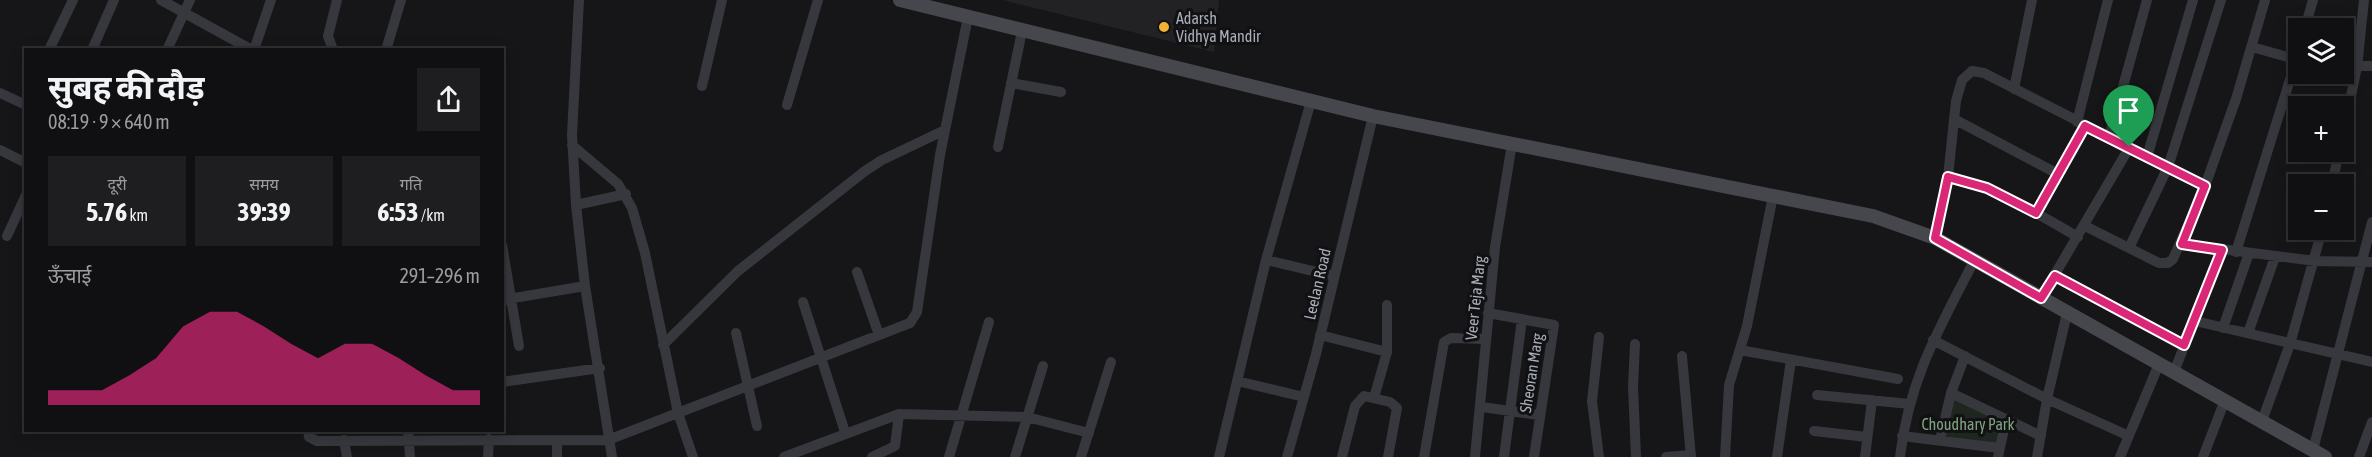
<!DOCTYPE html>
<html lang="hi">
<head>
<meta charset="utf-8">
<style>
	body { margin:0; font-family:"Asap Condensed","Noto Sans Devanagari",sans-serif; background:#1e1e20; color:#f1f3f6; height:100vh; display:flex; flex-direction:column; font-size:22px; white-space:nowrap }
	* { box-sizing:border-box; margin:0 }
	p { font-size:20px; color:#9c9d9f }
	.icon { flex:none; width:33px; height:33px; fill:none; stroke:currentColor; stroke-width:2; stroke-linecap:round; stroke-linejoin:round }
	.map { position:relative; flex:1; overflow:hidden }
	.sheet { position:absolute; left:24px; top:48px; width:480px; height:384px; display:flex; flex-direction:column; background:#101012; border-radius:0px; box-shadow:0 3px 15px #0003,0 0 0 2px #303032 }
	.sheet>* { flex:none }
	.buttons { position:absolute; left:2288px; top:18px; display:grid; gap:12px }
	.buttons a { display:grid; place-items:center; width:66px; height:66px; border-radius:0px; background:#101012; box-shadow:0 3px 15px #0003,0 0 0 2px #303032; font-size:30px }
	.pin { position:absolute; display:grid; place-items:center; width:51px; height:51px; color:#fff; margin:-62px -26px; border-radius:50% 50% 50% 0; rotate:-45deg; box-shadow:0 0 6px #0007 }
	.pin .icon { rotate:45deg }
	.round { display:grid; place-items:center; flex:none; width:63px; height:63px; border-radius:0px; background:#1e1e20 }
	.headline { display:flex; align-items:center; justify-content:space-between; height:102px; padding:0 24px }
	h1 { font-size:33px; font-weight:700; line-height:45px }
	.stats { display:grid; grid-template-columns:repeat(3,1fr); gap:9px; height:102px; padding:6px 24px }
	.stats div { display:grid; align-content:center; border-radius:0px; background:#1e1e20; text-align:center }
	.stats b { font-size:26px; font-weight:700 }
	.stats small { font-size:16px; font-weight:400 }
	.stats p { font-size:16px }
	.chart { height:168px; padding:12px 24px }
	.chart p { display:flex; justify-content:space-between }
	.chart svg { width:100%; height:108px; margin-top:6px; fill:#db2777; opacity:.7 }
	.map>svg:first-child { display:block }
	.built { fill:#222225 }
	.green { fill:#1e261f }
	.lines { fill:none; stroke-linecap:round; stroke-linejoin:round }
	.minor { stroke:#37383d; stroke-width:10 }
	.secondary { stroke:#45474d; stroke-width:14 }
	.route-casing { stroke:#fff; stroke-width:12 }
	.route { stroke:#db2777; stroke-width:8 }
	.poi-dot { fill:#f2b134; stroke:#111113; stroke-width:2 }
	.labels { text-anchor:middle; stroke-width:6; stroke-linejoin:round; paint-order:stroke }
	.poi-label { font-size:16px; fill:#a8adb8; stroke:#111113; text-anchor:start }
	.street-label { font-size:16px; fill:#a8adb8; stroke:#111113 }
	.park-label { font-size:16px; fill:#7fa381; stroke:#111113 }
</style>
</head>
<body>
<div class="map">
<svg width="2372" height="457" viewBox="0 0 2372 457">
	<rect width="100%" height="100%" fill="#161618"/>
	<path class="built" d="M1004,0H1219L1214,52L1010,2Z"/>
	<path class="green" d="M1951,393L2006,420L1999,448L1940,440Z"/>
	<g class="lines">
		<path class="minor" d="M161,0L252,50
			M579,0L572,135L576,205L585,286L612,457
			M2305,28L2313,0
			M2252,47L2298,60
			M49,50L73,0
			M92,50L114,0
			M167,50L190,0
			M254,50L271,0
			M333,50L328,36L337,0
			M386,50L401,0
			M2343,66H2372
			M1011,83L1061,92
			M702,86L722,0
			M2014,89L2032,0
			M0,93L26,105
			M787,105L818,0
			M1954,119L2058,174
			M2077,122L2108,0
			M2343,134L2357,67L2364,0
			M2109,137L2147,0
			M572,145L618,184L632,208L645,253L678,413L693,457
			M998,147L1022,31
			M0,150L26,163
			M2147,157L2193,0
			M1948,177C1996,187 2036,213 2078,237
			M2332,184L2339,152
			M576,205L626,194
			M2036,213L2085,126
			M2085,226L2159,263H2168L2173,259L2205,186L2236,99L2265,0
			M7,236L26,195
			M1935,238L1948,177L1956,101L1962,80L1972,71L1984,73L2205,186
			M2182,244L2315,261L2372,262
			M502,245L519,346
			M2129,248L2168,167L2221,0
			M2236,252L2298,54
			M1266,260L1334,276
			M857,272L879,335
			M2055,276L2184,345
			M2041,298L2129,148
			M502,300L585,286
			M803,302L845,432
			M1488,313L1554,325L1534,457
			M2195,321L2372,362
			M2223,328L2249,253
			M736,333L757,426
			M2248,333L2275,257
			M1320,335L1387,352
			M1599,337L1592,401L1599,457
			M1933,340L2047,399L2129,436
			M1635,344L1633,386L1636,457
			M663,345L738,271L865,171L882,160L945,130
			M1740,350L1898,379
			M1682,356L1691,457
			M2174,372L2222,250
			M1237,381L1304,397
			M502,382L600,368
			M1951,393L2041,436
			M1817,395L1910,404
			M1374,398L1387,352V305
			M1482,407L1539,415
			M2262,421L2290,344L2322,230
			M308,430L309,437L317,441L608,440L910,323L917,312L940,155L968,17
			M408,430L410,457
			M1814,431L1867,437
			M1902,436L1999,448
			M344,440L347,457
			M1940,440L1951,393L1965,356
			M2313,450L2372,222
			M488,457L489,439
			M557,457V440
			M784,457L899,414L1027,417L1089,433
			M872,457L895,446L899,414
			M949,457L989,322
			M1015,457L1043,366
			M1081,457L1111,362
			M1219,457L1266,260L1311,101
			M1287,457L1316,354L1373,116
			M1342,457L1355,406L1364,396L1390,402L1397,408L1388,457
			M1424,457L1444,342L1451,338L1485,339
			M1475,457L1495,247L1512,144
			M1504,457L1522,319
			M1666,457L1691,455
			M1725,457L1729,385L1747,326L1773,196
			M1777,457L1791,360
			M1865,457L1872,400
			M1900,457C1909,379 1939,329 1974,261
			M1998,457L2006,420
			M2037,457L2047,399L2067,313
			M2120,457L2159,364
			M2203,457L2225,400
			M2359,457L2372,422"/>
		<path class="secondary" d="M900,0L1373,116L1873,216L1935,238L2325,457"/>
	</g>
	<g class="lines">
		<g class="route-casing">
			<path id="route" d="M2085,126L2205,186L2182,244L2222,250L2184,345L2055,276L2041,298L1935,238L1948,177L1987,188L2036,213Z"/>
		</g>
		<use href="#route" class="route"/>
	</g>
	<circle class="poi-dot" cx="1164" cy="27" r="6"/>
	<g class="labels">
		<g class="poi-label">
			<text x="1176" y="24">Adarsh<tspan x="1176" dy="18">Vidhya Mandir</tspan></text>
		</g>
		<g class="street-label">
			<text transform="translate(1317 284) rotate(-77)" y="6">Leelan Road</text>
			<text transform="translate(1475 298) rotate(-84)" y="6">Veer Teja Marg</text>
			<text transform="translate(1531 373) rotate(-81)" y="6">Sheoran Marg</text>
		</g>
		<g class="park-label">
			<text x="1968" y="430">Choudhary Park</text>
		</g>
	</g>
</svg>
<div class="buttons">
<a><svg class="icon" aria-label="layers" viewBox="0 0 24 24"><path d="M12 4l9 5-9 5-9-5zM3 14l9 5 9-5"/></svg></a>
<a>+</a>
<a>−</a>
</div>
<div class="pin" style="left:2129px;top:147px;background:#1e9e55"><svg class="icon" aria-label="arrive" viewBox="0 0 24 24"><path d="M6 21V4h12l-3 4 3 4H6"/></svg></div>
<section class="sheet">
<div class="headline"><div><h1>सुबह की दौड़</h1><p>08:19 · 9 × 640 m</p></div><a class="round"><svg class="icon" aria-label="share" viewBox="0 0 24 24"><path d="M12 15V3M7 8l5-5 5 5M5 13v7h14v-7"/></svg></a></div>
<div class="stats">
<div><p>दूरी</p><b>5.76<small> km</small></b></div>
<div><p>समय</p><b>39:39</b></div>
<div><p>गति</p><b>6:53<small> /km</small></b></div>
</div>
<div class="chart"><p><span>ऊँचाई</span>291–296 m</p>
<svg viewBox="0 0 160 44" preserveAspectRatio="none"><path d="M0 44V38L10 38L20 38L30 32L40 25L50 12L60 6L70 6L80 12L90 19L100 25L110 19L120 19L130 25L140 32L150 38L160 38V44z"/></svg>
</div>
</section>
</div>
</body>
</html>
